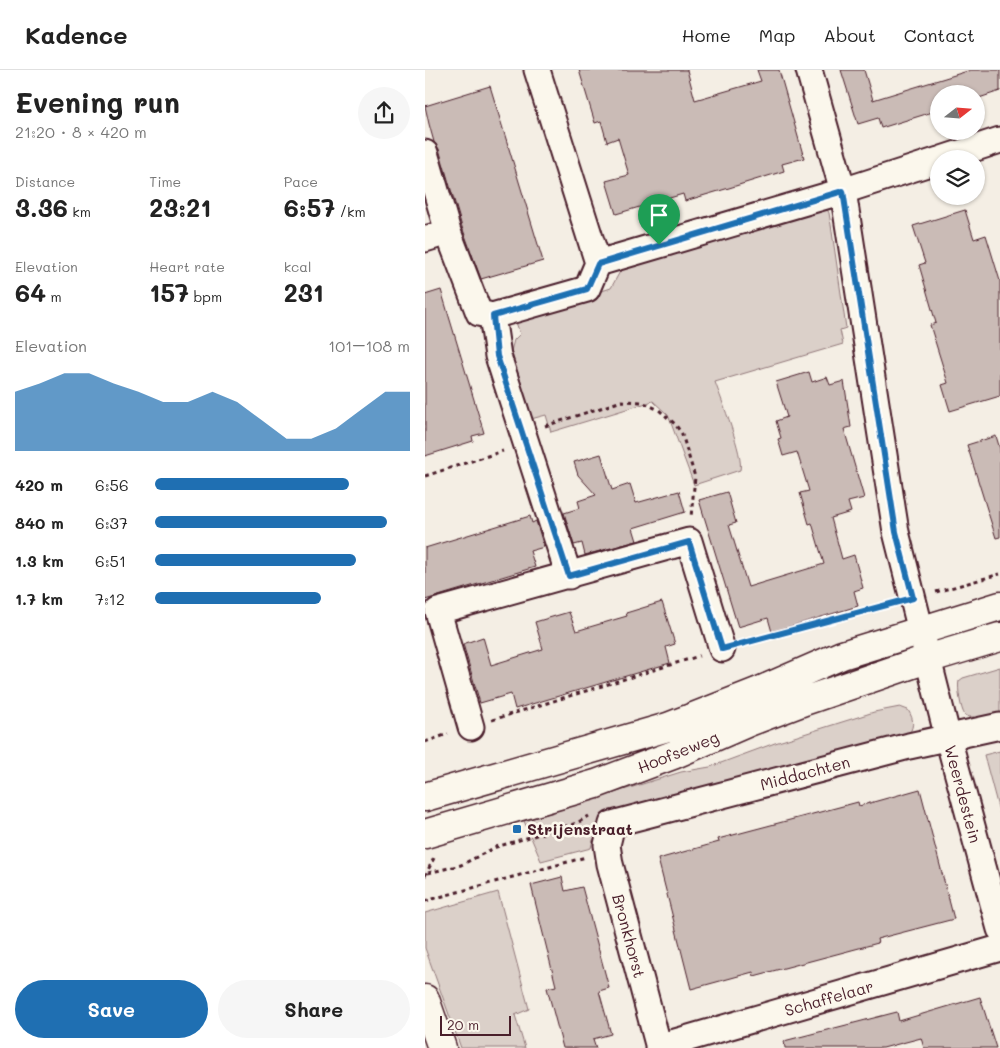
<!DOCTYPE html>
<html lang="en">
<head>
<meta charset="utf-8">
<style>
	body { margin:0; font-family:Mali,sans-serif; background:#f6f6f6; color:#222; height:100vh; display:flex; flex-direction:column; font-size:19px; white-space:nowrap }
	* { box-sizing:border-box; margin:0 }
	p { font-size:16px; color:#767676 }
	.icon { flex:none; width:28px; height:28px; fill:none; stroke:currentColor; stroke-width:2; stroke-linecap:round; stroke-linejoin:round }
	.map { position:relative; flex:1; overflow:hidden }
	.side { display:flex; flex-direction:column; background:#fff; width:425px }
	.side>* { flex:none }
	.needle { width:32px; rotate:73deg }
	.buttons { position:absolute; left:505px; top:15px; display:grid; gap:10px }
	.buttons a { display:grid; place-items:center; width:55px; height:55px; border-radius:50%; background:#fff; box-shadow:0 1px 4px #0004; font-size:25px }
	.scale { position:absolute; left:15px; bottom:12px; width:71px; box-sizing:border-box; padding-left:5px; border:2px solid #4a1f2b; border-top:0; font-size:14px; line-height:18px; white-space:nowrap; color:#4a1f2b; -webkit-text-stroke:4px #fbf7ec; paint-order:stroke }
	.pin { position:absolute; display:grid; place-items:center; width:42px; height:42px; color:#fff; margin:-51px -21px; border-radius:50% 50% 50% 0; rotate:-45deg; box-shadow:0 0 5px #0007 }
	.pin .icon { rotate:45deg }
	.round { display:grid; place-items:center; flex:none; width:52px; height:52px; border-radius:26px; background:#f6f6f6 }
	.headline { display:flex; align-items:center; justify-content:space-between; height:85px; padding:0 15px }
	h1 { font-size:28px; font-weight:700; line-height:38px }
	.stats { display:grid; grid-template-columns:repeat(3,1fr); gap:8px; height:85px; padding:5px 15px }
	.stats div { display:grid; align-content:center }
	.stats b { font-size:25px; font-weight:700 }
	.stats small { font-size:14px; font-weight:400 }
	.stats p { font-size:14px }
	.chart { height:140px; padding:10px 15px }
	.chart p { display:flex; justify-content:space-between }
	.chart svg { width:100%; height:90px; margin-top:5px; fill:#1f6fb2; opacity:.7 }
	.primary-button { display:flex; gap:10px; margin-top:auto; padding:10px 15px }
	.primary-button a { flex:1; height:58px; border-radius:30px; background:#1f6fb2; color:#fff; font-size:20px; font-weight:700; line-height:58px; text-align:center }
	.primary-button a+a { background:#f6f6f6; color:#222 }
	ul { padding:0 15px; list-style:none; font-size:16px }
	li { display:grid; grid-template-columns:80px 60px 1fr; align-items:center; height:38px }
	li i { height:12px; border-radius:6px; background:#1f6fb2 }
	header { display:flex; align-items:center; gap:30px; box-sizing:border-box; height:70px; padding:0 25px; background:#fff; border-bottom:1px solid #e0e0e0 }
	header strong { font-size:24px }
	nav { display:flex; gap:28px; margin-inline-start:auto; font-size:18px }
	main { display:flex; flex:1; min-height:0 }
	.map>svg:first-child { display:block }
	.green { fill:#dbd0c9; stroke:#92787a }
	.building { fill:#cabbb6; stroke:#4a1f2b }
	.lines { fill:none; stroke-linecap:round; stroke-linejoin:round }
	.minor-casing { stroke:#4a1f2b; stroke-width:29 }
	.tertiary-casing { stroke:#4a1f2b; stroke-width:31 }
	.path { stroke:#4a1f2b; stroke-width:3; stroke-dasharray:4 4; stroke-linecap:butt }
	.minor { stroke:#fbf7ec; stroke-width:25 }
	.tertiary { stroke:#fbf7ec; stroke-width:28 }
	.route-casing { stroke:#fff; stroke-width:10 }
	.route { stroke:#1f6fb2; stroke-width:6 }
	.poi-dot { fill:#1f6fb2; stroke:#fbf7ec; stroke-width:2 }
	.labels { text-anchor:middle; stroke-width:5; stroke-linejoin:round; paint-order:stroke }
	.street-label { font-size:16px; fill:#4a1f2b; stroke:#fbf7ec }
	.poi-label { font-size:16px; font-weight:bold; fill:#4a1f2b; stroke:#fbf7ec; text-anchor:start }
</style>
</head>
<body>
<header>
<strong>Kadence</strong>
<nav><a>Home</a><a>Map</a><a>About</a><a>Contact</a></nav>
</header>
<main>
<section class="side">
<div class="headline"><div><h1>Evening run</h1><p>21:20 · 8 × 420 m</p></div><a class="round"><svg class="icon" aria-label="share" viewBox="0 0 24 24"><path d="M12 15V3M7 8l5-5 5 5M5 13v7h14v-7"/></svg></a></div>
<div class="stats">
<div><p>Distance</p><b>3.36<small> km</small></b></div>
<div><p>Time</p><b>23:21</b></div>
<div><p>Pace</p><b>6:57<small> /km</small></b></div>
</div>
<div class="stats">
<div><p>Elevation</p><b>64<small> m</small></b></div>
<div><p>Heart rate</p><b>157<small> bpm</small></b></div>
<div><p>kcal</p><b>231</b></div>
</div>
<div class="chart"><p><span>Elevation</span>101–108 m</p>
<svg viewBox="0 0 160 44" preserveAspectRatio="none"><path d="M0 44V15L10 11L20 6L30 6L40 11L50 15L60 20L70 20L80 15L90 20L100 29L110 38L120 38L130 33L140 24L150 15L160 15V44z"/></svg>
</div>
<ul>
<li><b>420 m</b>6:56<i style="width:76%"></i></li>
<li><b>840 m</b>6:37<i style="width:91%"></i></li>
<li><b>1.3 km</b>6:51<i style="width:79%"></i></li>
<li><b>1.7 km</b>7:12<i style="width:65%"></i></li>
</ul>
<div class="primary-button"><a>Save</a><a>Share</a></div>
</section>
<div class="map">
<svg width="575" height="978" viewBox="0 0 575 978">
	<rect width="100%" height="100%" fill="#f4eee4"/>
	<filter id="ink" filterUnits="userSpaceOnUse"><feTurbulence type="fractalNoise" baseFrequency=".02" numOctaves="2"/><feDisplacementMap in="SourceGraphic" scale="10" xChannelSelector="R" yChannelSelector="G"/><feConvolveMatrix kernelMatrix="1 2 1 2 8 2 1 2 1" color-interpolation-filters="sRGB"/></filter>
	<g filter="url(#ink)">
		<path class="green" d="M402,139L404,143L406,155L421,258L415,260L418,274L290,312C296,329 319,386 315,400L269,415L243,345L228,331L126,362L121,345L102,350L86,281L89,270L95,264L90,249L186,218L197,198Z
			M575,597V649L551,655L549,647C546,647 543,647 540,645C536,641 532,617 534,611L538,608Z
			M475,637L483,640C490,651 489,658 481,668L178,754L168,770L166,778L116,791L99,751L256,702L285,697L350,673L449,642Z
			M575,681V745L559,685Z
			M73,822L104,939L90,945L100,978H36L0,878V843Z"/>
		<path class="building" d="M154,0H262L270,30L336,11L332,0H354L379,88L357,94L359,101L304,118L260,131L258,124L191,144L181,111L204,105L193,68L182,72L176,51L170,53Z
			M416,0H439L448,30L546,0H575V21L551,29V24H514V40L456,58L453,48L433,54Z
			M65,16L118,191L56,209L37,157L14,79L9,72L4,54L0,36Z
			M540,140L549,169L561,165L575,211V326L525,341L517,315L523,313L505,255L511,253L494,195L500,193L488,156Z
			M16,220L59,363L47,366L48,371L0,386V225Z
			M384,302L387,312L402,307L405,315L419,311L426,357L419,359L439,428L423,432L426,442L406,448L417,489L429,485L438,518L429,521L433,536L347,562L343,548L313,557L274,430L302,422L311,453L304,455L323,517L399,494L387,453L384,454L375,423L384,421L372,382L358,386L353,369L356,368L351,351L362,347L351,312Z
			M571,366L575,379V467L571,468L542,375Z
			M176,384L187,420L205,414L211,433L254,421L260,442L208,458L212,471L160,485L157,473L149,475L139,443L155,438L153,431L171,425L153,405L149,392Z
			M105,446L107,453L111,451L119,477L105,481L110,497L0,530V478Z
			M237,532L250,574L241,577L245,593L90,639L86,624L55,633L38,574L58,567L66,595L118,579L110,552L144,542L151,561L202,546L201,543Z
			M495,719L529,849L452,869L453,873L329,906L328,902L266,919L233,789L294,772L293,769L433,732L434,736Z
			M137,807L140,821L157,817L184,918L174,921L186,964L168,969L171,978H138L122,918L131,916L106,815Z
			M555,927L571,978H499L496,968L458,978H360L359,971L472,942L474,951Z"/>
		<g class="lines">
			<g class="minor-casing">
				<path id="minor" d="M112,0L173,193
					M384,0L418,121L471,462L523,668L575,859
					M0,83L23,162L54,243L67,246L73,286L144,506
					M517,89L575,70
					M0,169L23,162
					M173,193L418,121L514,90
					M67,246L162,219L173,193
					M46,657L13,541L264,471L297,579
					M233,977L575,878
					M234,978L185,794L182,775L187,754L484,676L575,656"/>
			</g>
			<g class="tertiary-casing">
				<path id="tertiary" d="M0,727L243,657L332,622L417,585L575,536
					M0,764L171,714L248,685L324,652L382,630L502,589L575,567
					M0,929L17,978"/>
			</g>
			<path class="path" d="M120,356L197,331L217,332L234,340L250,354L257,364L270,407L266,447
				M0,406L78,381
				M511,522L575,504
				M321,573L464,534
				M67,650L274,586
				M0,672L23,664
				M3,803L36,795L71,777L152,753L164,746
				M0,806L9,788
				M0,831L161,787"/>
			<use href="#minor" class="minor"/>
			<use href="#tertiary" class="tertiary"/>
		</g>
	</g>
	<g class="lines" filter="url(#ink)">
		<g class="route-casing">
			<path id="route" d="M418,121L471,462L488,528L297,579L264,472L144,506L72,286L68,246L162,219L173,194Z"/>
		</g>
		<use href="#route" class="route"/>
	</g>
	<rect class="poi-dot" x="87" y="754" width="10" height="10" rx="2.5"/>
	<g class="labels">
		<g class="street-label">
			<text transform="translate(253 682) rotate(-22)" y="6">Hoofseweg</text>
			<text transform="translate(380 703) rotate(-15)" y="6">Middachten</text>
			<text transform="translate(538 724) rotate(75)" y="6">Weerdestein</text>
			<text transform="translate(204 866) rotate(75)" y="6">Bronkhorst</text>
			<text transform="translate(404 928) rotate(-16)" y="6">Schaffelaar</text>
		</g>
		<g class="poi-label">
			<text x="102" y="765">Strijenstraat</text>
		</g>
	</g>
</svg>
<div class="buttons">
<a><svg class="needle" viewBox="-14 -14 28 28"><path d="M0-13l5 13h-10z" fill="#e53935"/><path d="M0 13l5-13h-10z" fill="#767676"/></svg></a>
<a><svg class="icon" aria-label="layers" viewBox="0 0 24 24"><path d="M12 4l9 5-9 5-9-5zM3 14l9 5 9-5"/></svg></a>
</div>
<div class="scale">20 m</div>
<div class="pin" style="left:234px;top:175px;background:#1e9e55"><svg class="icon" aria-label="arrive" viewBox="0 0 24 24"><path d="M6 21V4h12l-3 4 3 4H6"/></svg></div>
</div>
</main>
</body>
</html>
